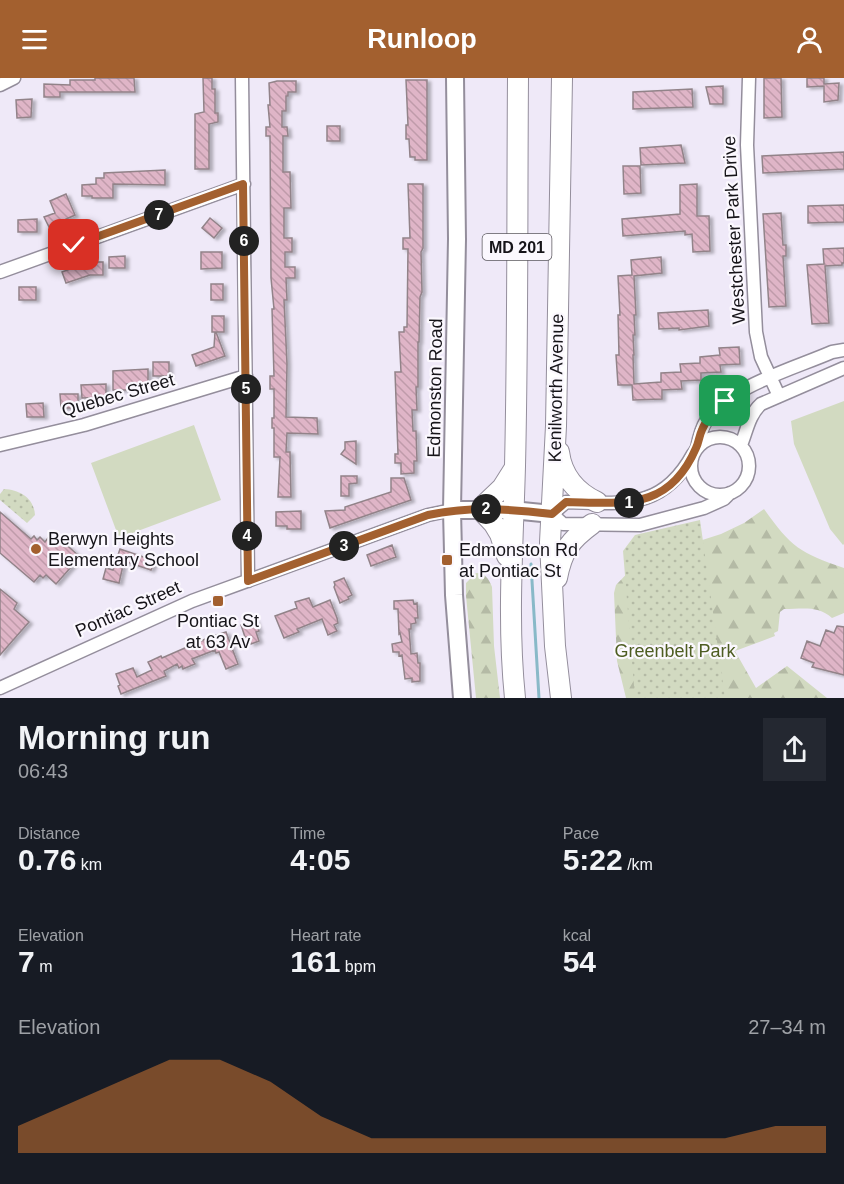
<!DOCTYPE html>
<html lang="en">
<head>
<meta charset="utf-8">
<style>
	body { margin:0; font-family:Arial,sans-serif; background:#242831; color:#f1f3f6; height:100vh; display:flex; flex-direction:column; font-size:22px; white-space:nowrap }
	* { box-sizing:border-box; margin:0 }
	p { font-size:20px; color:#9ea1a6 }
	.icon { flex:none; width:33px; height:33px; fill:none; stroke:currentColor; stroke-width:2; stroke-linecap:round; stroke-linejoin:round }
	.map { position:relative; height:620px; overflow:hidden }
	.sheet { display:flex; flex-direction:column; background:#171b24; flex:1 }
	.sheet>* { flex:none }
	.pin { position:absolute; display:grid; place-items:center; width:51px; height:51px; color:#fff; margin:-26px; border-radius:12px; box-shadow:0 3px 9px #0006 }
	.km { position:absolute; width:30px; height:30px; margin:-15px; border-radius:50%; background:#222; color:#fff; font-size:16px; line-height:30px; text-align:center }
	.round { display:grid; place-items:center; flex:none; width:63px; height:63px; border-radius:0px; background:#242831 }
	.head { display:flex; align-items:center; justify-content:space-between; height:102px; padding:0 18px }
	h1 { font-size:33px; font-weight:700; line-height:45px }
	.stats { display:grid; grid-template-columns:repeat(3,1fr); gap:9px; height:102px; padding:6px 18px }
	.stats div { display:grid; align-content:center }
	.stats b { font-size:30px; font-weight:700 }
	.stats small { font-size:16px; font-weight:400 }
	.stats p { font-size:16px }
	.chart { height:168px; padding:12px 18px }
	.chart p { display:flex; justify-content:space-between }
	.chart svg { width:100%; height:108px; margin-top:6px; fill:#a3602f; opacity:.7 }
	header { display:flex; justify-content:space-between; align-items:center; height:78px; padding:0 18px; background:#a3602f; color:#fff; font-size:27px; font-weight:700 }
	.map>svg:first-child { display:block }
	.forest { fill:url(#forest-firs) }
	.park { fill:url(#park-dots) }
	.pitch { fill:#d2dac1 }
	.lines { fill:none; stroke-linecap:round; stroke-linejoin:round }
	.stream { stroke:#89b9c8; stroke-width:3 }
	.building { fill:url(#building-back-hatch); stroke:#928389; stroke-width:1.5; filter:url(#shadow) }
	.street-casing { stroke:#948e9c; stroke-width:15 }
	.secondary-casing { stroke:#948e9c; stroke-width:20 }
	.primary-casing { stroke:#948e9c; stroke-width:22 }
	.street { stroke:#fff; stroke-width:12 }
	.secondary { stroke:#fff; stroke-width:16 }
	.primary { stroke:#fff; stroke-width:20 }
	.route-casing { stroke:#fff; stroke-width:12 }
	.route { stroke:#a3602f; stroke-width:8 }
	.poi-dot { fill:#a3602f; stroke:#fbf8fe; stroke-width:2 }
	.labels { text-anchor:middle; stroke-width:4.5; stroke-linejoin:round; paint-order:stroke }
	.shield { fill:#fbf8fe; stroke:#5b585e; stroke-width:1.5 }
	.shield-label { font-size:16px; font-weight:bold; fill:#161419 }
	.street-label { font-size:18px; fill:#161419; stroke:#fbf8fe }
	.poi-label { font-size:18px; fill:#161419; stroke:#fbf8fe; text-anchor:start }
	.park-label { font-size:18px; fill:#4e5d22; stroke:#fbf8fe }
</style>
</head>
<body>
<header><svg class="icon" aria-label="menu" viewBox="0 0 24 24"><path d="M4 6h16M4 12h16M4 18h16"/></svg>Runloop<svg class="icon" aria-label="person" viewBox="0 0 24 24"><circle cx="12" cy="8" r="4"/><path d="M4 21q1-7 8-7t8 7"/></svg></header>
<div class="map">
<svg width="844" height="620" viewBox="0 0 844 620">
	<defs>
		<pattern id="forest-firs" width="22" height="20" patternUnits="userSpaceOnUse" patternTransform="scale(1.5)"><rect width="22" height="20" fill="#d2dac1"/><path d="M5 1l3.5 6h-7zM16 11l3.5 6h-7z" fill="#b4baa5"/></pattern>
		<pattern id="park-dots" width="8" height="8" patternUnits="userSpaceOnUse" patternTransform="scale(1.5)"><rect width="8" height="8" fill="#d2dac1"/><path d="M2 2h.1M6 6h.1" fill="none" stroke="#b4baa5" stroke-width="1.8" stroke-linecap="round"/></pattern>
		<pattern id="building-back-hatch" width="6" height="6" patternUnits="userSpaceOnUse" patternTransform="scale(1.5)"><rect width="6" height="6" fill="#dfb5c7"/><path d="M-1 5l2 2M0 0l6 6M5-1l2 2" fill="none" stroke="#bf9baa"/></pattern>
		<filter id="shadow"><feDropShadow dx="3.5" dy="2" stdDeviation="1.5" flood-color="#0004"/></filter>
	</defs>
	<rect width="100%" height="100%" fill="#efe9f8"/>
	<path class="forest" d="M764,431C791,469 800,475 844,490V535L832,540C818,527 802,531 784,531L780,534L778,553L774,555L775,558L735,573L756,610L787,588L827,620H626L617,583L614,515L616,507L640,482L721,456L744,445Z
		M476,495C485,495 489,501 492,509L494,568L500,620H476L466,518V505Z"/>
	<path class="park" d="M4,411C20,412 34,420 35,437L27,445L0,422V416Z
		M700,442L725,620H635L623,473L635,457Z"/>
	<path class="pitch" d="M844,323V466L843,467L830,451L794,366L791,343Z
		M194,347L221,422L119,460L91,385Z"/>
	<g class="lines">
		<path class="stream" d="M531,486L539,620"/>
	</g>
	<path class="building" d="M95,0H134L135,14H60V19H44V6L70,7V2H95Z
		M203,0H212V11H215V35H218V44L209,46V91H195V36L204,34Z
		M764,0H781L782,39L764,40Z
		M807,0H824V6L839,5L838,22L824,24V8L807,9Z
		M406,2H427V82H415V79H410L409,61H406V47H408Z
		M277,3H296V14H288V18H286V33H282V49H287L288,58H283V94H290L291,130H284V160H292V174H285V189H295V200H286L287,222H284L287,286L286,339L317,340L318,356L287,355L286,374H290L291,419H278L280,379H274V350H272V340H274V311H270V298H274L272,231H274L271,200L270,58H266V49H270L268,27H270L269,5Z
		M723,8V26H710L706,9Z
		M692,11L693,29L633,31V14Z
		M32,21L31,39L17,40L16,22Z
		M327,48H340V63H327Z
		M681,67L685,85L641,87L640,70Z
		M844,74V91L763,95L762,78Z
		M623,88H640L641,115L624,116Z
		M165,92V107L113,106V120H92V118H82V107L96,106V100H104V95Z
		M408,106H423V170L421,174L422,214L420,219L419,264H418V309H416L417,332H412L413,353H416L417,383H414V395L401,396V385H395V376H398L395,294H401L399,254H404V249H407L408,171H403V160H410Z
		M697,106V138H709L710,173L693,174L692,156L685,157V153L623,158L622,141L680,136V107Z
		M66,116L75,137L66,141L67,143L50,151L44,139L55,135L50,123Z
		M844,127V144L808,145V128Z
		M781,135L783,167H786V178H783L786,228L769,229L763,136Z
		M210,140L222,150L214,160L202,150Z
		M37,141V154H18V142Z
		M844,170V185H842V187L825,188L829,245L812,246L807,187L824,186L823,171Z
		M201,174H222V190L201,191Z
		M125,178V190H109V179Z
		M661,179L662,195L634,198L636,237H634L635,257H633L634,277H633L634,306L661,304V295L681,294L680,286L700,285V279L720,277L719,270L739,269L740,286L720,287L721,294L701,295V302L681,303L682,311L662,312V321L633,322L632,307H618L616,277H619L618,237H620L618,198L632,197L631,182Z
		M89,184H103V197H90L66,205L62,194Z
		M211,206H223V222H211Z
		M19,209H36V222H19Z
		M708,232L709,248L679,252V250L659,251L658,235Z
		M212,238H224V254H216L225,278L196,288L192,277L214,269L215,254H212Z
		M153,284H169V298H153Z
		M148,291V305L127,306V312H113V293Z
		M106,306V319L82,320L81,307Z
		M60,316H78V330H61Z
		M43,325L44,339H27L26,326Z
		M356,363V386L341,376L345,371V364Z
		M341,398H357V405L349,406V418H341Z
		M391,400H404L411,422L330,450L325,433L345,432V429L391,414Z
		M301,433V451H287V448H276V434Z
		M0,434L31,461L34,458L37,462L40,459L45,464L50,457L59,465L61,462L80,479L56,506L46,497L43,500L40,497L34,504L0,475Z
		M392,467L396,479L371,488L367,477Z
		M120,471L155,483L151,492L124,483L119,505L103,501L106,490L113,492Z
		M344,500L352,517L348,519L349,521L340,525L334,509L335,507L334,504Z
		M0,511L17,525L14,531L29,544L0,577Z
		M309,520L313,529L330,522L337,540L338,545L334,547L337,553L328,557L322,541L297,551L299,554L284,560L275,538L297,530L295,524Z
		M413,522L414,526L417,525L418,540H415L416,545L411,546V551H409L411,576L417,575L418,585H420V603L412,604V600L405,601L402,577L399,578V574H393L392,566L402,564L400,555L399,556L398,531H394V523Z
		M255,542L259,553L256,554L259,563L251,566L249,559H245L241,547Z
		M837,548L844,549V597L812,589L814,585L801,580L807,563L820,568L826,552L834,555Z
		M226,554L238,586L226,591L219,574L216,575L215,572L192,581L195,586L183,591L182,588L179,590L177,586L164,593L166,598L121,616L118,608L120,607L116,596L133,590L137,599L152,592L148,584L161,578L162,580L210,559Z"/>
	<g class="lines">
		<g class="street-casing">
			<path id="street" d="M242,0L248,503
				M749,0L747,67L756,254L761,279L779,318
				M0,7L14,0
				M0,194L244,106
				M691 388a29 29 0 1 1 58 0a29 29 0 1 1-58 0Z
				M0,367L84,347L246,298
				M741,367C747,352 749,337 761,326L844,290
				M697,370C699,360 701,351 706,343C730,308 793,291 832,274L844,272
				M693,376C662,433 623,425 566,424L552,436L563,446L640,447L704,430L724,421L730,415
				M0,610L192,523L428,437L452,432"/>
		</g>
		<g class="secondary-casing">
			<path id="secondary" d="M455,0L457,161L452,432L454,517L462,620
				M452,432H512L552,436"/>
		</g>
		<g class="primary-casing">
			<path id="primary" d="M559,374C562,398 576,414 597,424
				M507,478L500,456L494,446L480,431L502,410L514,391
				M557,500C562,473 570,462 592,446
				M515,620C507,542 513,466 515,388C518,259 517,129 518,0
				M561,620L555,568L550,464L556,348L562,0"/>
		</g>
		<use href="#street" class="street"/>
		<use href="#secondary" class="secondary"/>
		<use href="#primary" class="primary"/>
	</g>
	<g class="lines">
		<g class="route-casing">
			<path id="route" d="M74,167L243,106L248,503L428,437C469,428 510,431 552,436L566,424C624,425 669,433 696,370C699,364 699,358 702,352C706,341 716,331 725,323"/>
		</g>
		<use href="#route" class="route"/>
	</g>
	<g class="poi-dot">
		<circle cx="36" cy="471" r="6"/>
		<rect x="441" y="476" width="12" height="12" rx="3"/>
		<rect x="212" y="517" width="12" height="12" rx="3"/>
	</g>
	<g class="labels">
		<rect class="shield" x="482.5" y="156" width="69" height="26" rx="4.5"/>
		<g class="shield-label">
			<text x="517" y="175">MD 201</text>
		</g>
		<g class="street-label">
			<text transform="translate(734 152) rotate(-93)" y="6">Westchester Park Drive</text>
			<text transform="translate(435 310) rotate(-89)" y="6">Edmonston Road</text>
			<text transform="translate(556 310) rotate(-89)" y="6">Kenilworth Avenue</text>
			<text transform="translate(118 317) rotate(-16)" y="6">Quebec Street</text>
			<text transform="translate(128 531) rotate(-24)" y="6">Pontiac Street</text>
		</g>
		<g class="poi-label">
			<text x="48" y="467">Berwyn Heights<tspan x="48" dy="21">Elementary School</tspan></text>
			<text x="459" y="478">Edmonston Rd<tspan x="459" dy="21">at Pontiac St</tspan></text>
			<text x="218" y="549" text-anchor="middle">Pontiac St<tspan x="218" dy="21">at 63 Av</tspan></text>
		</g>
		<g class="park-label">
			<text x="675" y="579">Greenbelt Park</text>
		</g>
	</g>
</svg>
<div class="pin" style="left:725px;top:323px;background:#1e9e55"><svg class="icon" aria-label="arrive" viewBox="0 0 24 24"><path d="M6 21V4h12l-3 4 3 4H6"/></svg></div>
<div class="pin" style="left:74px;top:167px;background:#d93025"><svg class="icon" aria-label="check" viewBox="0 0 24 24"><path d="M5 12l5 5 9-10"/></svg></div>
<b class="km" style="left:629px;top:425px">1</b>
<b class="km" style="left:486px;top:431px">2</b>
<b class="km" style="left:344px;top:468px">3</b>
<b class="km" style="left:247px;top:458px">4</b>
<b class="km" style="left:246px;top:311px">5</b>
<b class="km" style="left:244px;top:163px">6</b>
<b class="km" style="left:159px;top:137px">7</b>
</div>
<section class="sheet">
<div class="head"><div><h1>Morning run</h1><p>06:43</p></div><a class="round"><svg class="icon" aria-label="share" viewBox="0 0 24 24"><path d="M12 15V3M7 8l5-5 5 5M5 13v7h14v-7"/></svg></a></div>
<div class="stats">
<div><p>Distance</p><b>0.76<small> km</small></b></div>
<div><p>Time</p><b>4:05</b></div>
<div><p>Pace</p><b>5:22<small> /km</small></b></div>
</div>
<div class="stats">
<div><p>Elevation</p><b>7<small> m</small></b></div>
<div><p>Heart rate</p><b>161<small> bpm</small></b></div>
<div><p>kcal</p><b>54</b></div>
</div>
<div class="chart"><p><span>Elevation</span>27–34 m</p>
<svg viewBox="0 0 160 44" preserveAspectRatio="none"><path d="M0 44V33L10 24L20 15L30 6L40 6L50 15L60 29L70 38L80 38L90 38L100 38L110 38L120 38L130 38L140 38L150 33L160 33V44z"/></svg>
</div>
</section>
</body>
</html>
